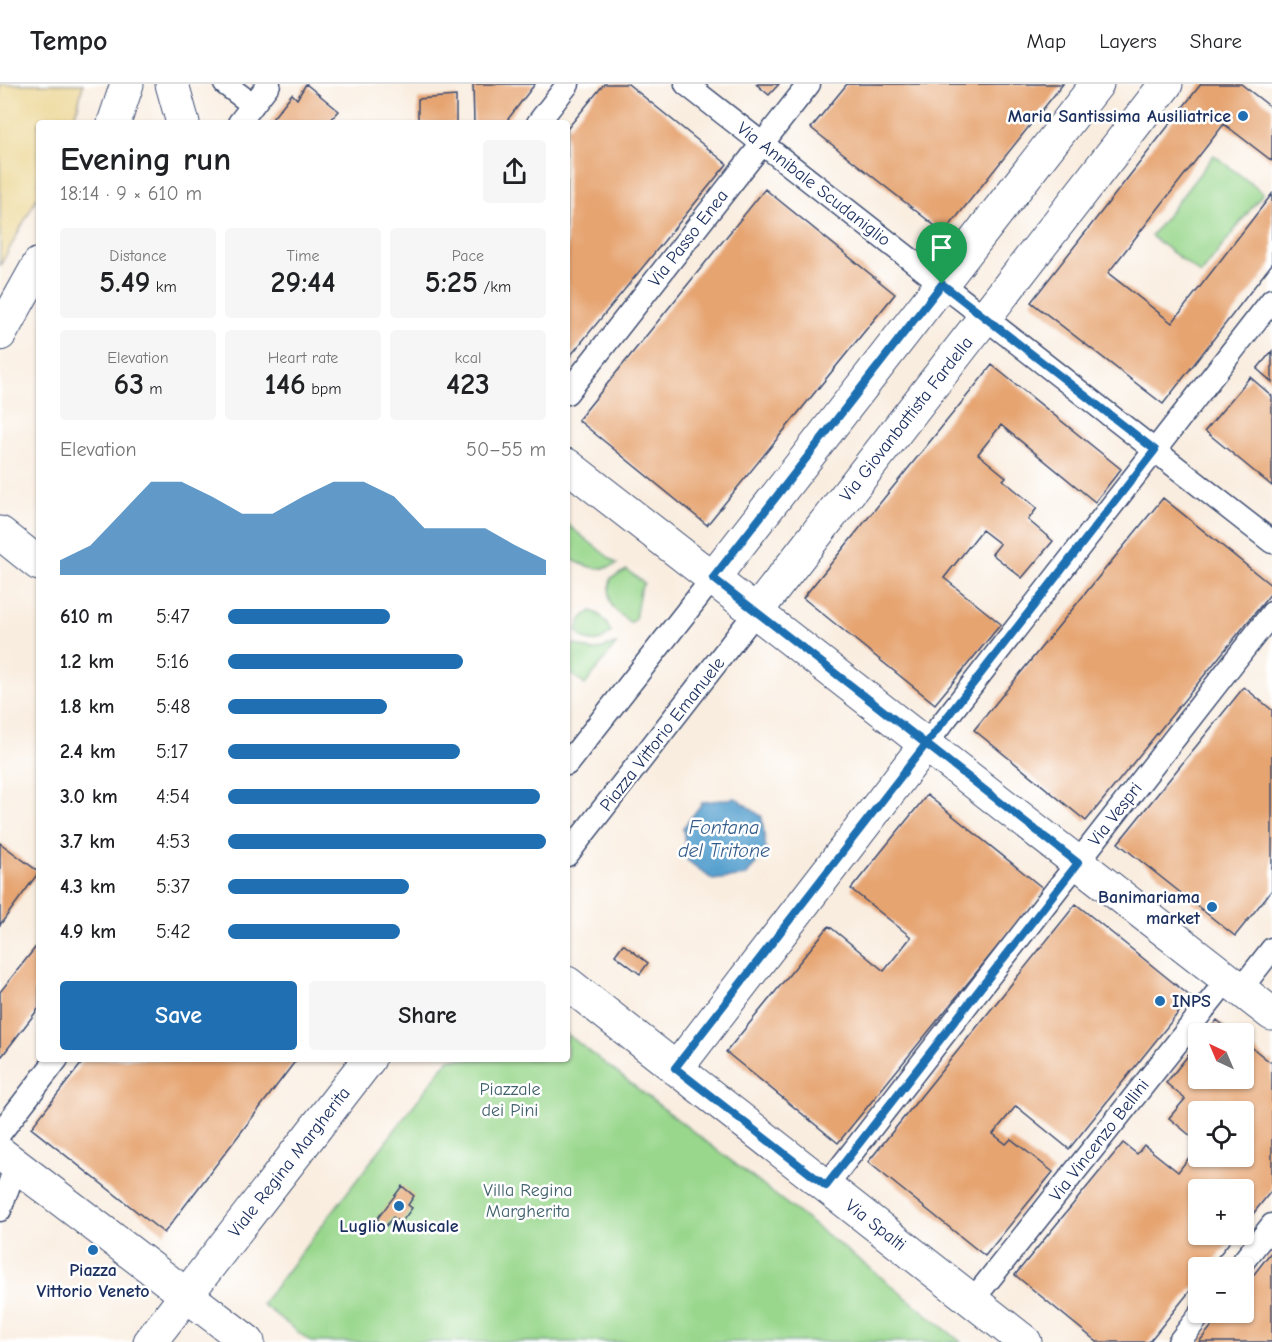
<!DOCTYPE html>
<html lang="en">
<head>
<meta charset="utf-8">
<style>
	body { margin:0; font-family:"Comic Neue",sans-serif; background:#f6f6f6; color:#202124; height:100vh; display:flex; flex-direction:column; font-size:22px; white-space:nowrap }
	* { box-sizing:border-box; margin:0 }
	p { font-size:20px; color:#757577 }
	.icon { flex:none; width:33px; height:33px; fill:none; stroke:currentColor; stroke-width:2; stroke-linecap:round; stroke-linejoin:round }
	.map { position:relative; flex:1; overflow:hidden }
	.side { position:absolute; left:36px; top:36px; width:534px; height:942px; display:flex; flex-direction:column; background:#fff; border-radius:6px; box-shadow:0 2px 4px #0004 }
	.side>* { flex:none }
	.needle { width:39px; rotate:316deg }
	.controls { position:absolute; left:1188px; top:939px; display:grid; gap:12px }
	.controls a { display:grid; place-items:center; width:66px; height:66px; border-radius:6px; background:#fff; box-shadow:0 2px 4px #0004; font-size:30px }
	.pin { position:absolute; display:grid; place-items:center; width:51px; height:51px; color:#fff; margin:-62px -26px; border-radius:50% 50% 50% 0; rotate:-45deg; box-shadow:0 0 6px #0007 }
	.pin .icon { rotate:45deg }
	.round { display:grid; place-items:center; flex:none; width:63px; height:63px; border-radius:6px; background:#f6f6f6 }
	.headline { display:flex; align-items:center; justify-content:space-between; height:102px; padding:0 24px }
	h1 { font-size:33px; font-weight:600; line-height:45px }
	.metrics { display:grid; grid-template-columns:repeat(3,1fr); gap:9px; height:102px; padding:6px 24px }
	.metrics div { display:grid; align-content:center; border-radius:6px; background:#f6f6f6; text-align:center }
	.metrics b { font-size:30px; font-weight:600 }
	.metrics small { font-size:16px; font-weight:400 }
	.metrics p { font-size:16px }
	.chart { height:168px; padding:12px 24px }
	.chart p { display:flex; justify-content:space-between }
	.chart svg { width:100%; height:108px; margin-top:6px; fill:#1f6fb2; opacity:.7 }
	.cta { display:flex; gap:12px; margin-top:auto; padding:12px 24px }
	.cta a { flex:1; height:69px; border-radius:6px; background:#1f6fb2; color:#fff; font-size:24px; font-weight:600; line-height:69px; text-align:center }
	.cta a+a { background:#f6f6f6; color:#202124 }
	ul { padding:0 24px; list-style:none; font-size:20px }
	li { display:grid; grid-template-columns:96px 72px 1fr; align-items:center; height:45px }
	li i { height:15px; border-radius:8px; background:#1f6fb2 }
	header { display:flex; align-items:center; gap:36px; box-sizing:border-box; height:84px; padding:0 30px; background:#fff; border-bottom:2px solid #e0e0e0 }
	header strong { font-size:28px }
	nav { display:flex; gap:33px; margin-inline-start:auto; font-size:21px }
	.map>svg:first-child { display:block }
	.green { fill:#99d78c; stroke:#5a8375; stroke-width:1.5 }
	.sand { fill:#eeda9e; stroke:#84847e; stroke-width:1.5 }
	.water { fill:#59a1cf; stroke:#3a6896; stroke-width:1.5 }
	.building { fill:#e6a471 }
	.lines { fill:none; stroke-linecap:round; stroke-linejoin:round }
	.street-casing { stroke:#3c4c71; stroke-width:25 }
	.secondary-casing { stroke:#3c4c71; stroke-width:35 }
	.street { stroke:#fff; stroke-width:22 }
	.secondary { stroke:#fff; stroke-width:33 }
	.route-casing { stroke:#fff; stroke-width:12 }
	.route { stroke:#1f6fb2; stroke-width:8 }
	.poi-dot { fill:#1f6fb2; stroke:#fff; stroke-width:2 }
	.labels { text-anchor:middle; stroke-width:5; stroke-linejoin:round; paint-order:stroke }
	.poi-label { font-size:18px; font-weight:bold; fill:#1b2f5e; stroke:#fff; text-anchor:end }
	.street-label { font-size:18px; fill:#1b2f5e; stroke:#fff }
	.park-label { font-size:18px; fill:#41616c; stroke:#fff }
	.water-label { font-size:20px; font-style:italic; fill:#345d8b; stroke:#fff }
</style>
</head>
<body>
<header>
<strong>Tempo</strong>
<nav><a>Map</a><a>Layers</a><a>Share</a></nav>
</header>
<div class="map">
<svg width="1272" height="1258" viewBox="0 0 1272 1258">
	<rect width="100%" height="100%" fill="#fff"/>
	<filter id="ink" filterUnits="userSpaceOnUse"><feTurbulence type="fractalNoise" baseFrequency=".0167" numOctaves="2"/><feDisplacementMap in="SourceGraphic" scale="12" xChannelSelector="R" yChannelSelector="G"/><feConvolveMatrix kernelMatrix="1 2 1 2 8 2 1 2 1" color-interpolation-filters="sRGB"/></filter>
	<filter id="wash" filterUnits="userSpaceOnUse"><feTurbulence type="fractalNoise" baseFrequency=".008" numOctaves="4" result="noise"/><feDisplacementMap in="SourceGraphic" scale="24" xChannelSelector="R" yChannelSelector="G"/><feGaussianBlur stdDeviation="1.35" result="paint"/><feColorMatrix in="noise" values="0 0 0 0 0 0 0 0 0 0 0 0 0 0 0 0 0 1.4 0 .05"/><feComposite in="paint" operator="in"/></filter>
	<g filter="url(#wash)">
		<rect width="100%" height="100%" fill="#f9eddf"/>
		<path class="green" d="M1214,71L1263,109L1201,190L1151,152Z
			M567,440L617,480C599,489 584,482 567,473Z
			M627,486L644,499L640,506L635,535L631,539C610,523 606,521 611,494Z
			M591,527C602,530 606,538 611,548C601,559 595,559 582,554L577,546L582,534Z
			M574,560L593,567L616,560L585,601L567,586V567Z
			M567,950L871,1185L961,1258H311L262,1220L449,975H567Z"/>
		<path class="sand" d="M0,0H83L78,22L71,39H39V110L0,182Z"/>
		<path class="water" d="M736,714L762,733L766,766L746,792L713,796L687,776L683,744L703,718Z"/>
		<g id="blocks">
			<path class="building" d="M306,0L339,27L328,39H269L292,10L297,15Z
				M473,0H535L505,39H474Z
				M604,0H628L727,80L567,276V45Z
				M756,0H779L769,11Z
				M847,0H1063L944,149L811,44Z
				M1201,0H1241L1272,24V77L1224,40L1108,189L1172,239L1272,110V180L1163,320L1031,218Z
				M456,12V39H418V15Z
				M765,105L895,210L707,441L578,336Z
				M1272,267V298L1257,285Z
				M992,281L1121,385L1095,418L1001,341L978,370L1006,393L1003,396L1037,424L1028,436L1053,457L1022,494L992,470L1000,460L982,446L944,494L1001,540L935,620L803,514Z
				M1250,293L1272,312V402L1205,347Z
				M1163,414L1272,502V508L1086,737L974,646Z
				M1244,603L1272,626V806L1235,852L1118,759Z
				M927,711L1044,805L838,1059L726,968L829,842L884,887L911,853L851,805Z
				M0,759L39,788L0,841Z
				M1076,820L1191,913L1069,1065L1016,1022L993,1050L1006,1060L1011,1055L1053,1088L985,1172L868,1078Z
				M39,859V924L2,972L0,970V908Z
				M623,860L648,879L640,890L615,871Z
				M1217,936L1234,950H1206Z
				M1244,957L1270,978L1272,976V1106L1244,1141V1106H1198V1150H1236L1209,1184H1198V1197L1149,1258H1097L1015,1191L1123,1059L1137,1070L1144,1061L1178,1088L1198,1062V1072H1244V1028H1198V1058L1169,1034L1185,1015L1166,999L1198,959V994H1244Z
				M85,975H297L164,1149L31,1044Z
				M402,1102L414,1112L408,1121L412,1124L401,1139L393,1133L386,1142L377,1135Z
				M1272,1167V1258H1199L1223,1228H1244V1203Z"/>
		</g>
	</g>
	<g filter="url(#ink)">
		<use href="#blocks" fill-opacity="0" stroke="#3c4c71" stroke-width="1.5"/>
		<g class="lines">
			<g class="street-casing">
				<path id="street" d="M225,0L253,21
					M686,0L1272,458
					M239,39L269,0
					M538,39L568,0
					M567,309L809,0
					M926,660L1272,216
					M567,680L713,494
					M567,771L756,528
					M1240,906L1272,865
					M0,1049L57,975
					M826,1102L1272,529
					M0,1126L16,1081
					M1238,1184L1272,1141
					M972,1217L1227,896
					M1179,1258L1202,1228"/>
			</g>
			<g class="secondary-casing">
				<path id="secondary" d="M172,0L183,39
					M114,39L127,0
					M0,250L39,180
					M567,381L1272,930
					M0,449L39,480
					M713,494L1097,0
					M756,528L1166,0
					M567,899L1025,1258
					M676,985L926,660
					M0,1069L248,1258
					M150,1258L369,975"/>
			</g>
			<use href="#street" class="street"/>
			<use href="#secondary" class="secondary"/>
		</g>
	</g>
	<g class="lines" filter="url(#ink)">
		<g class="route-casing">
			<path id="route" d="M942,200L713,494L926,660L675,984L826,1102L1078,779L926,660L1155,366L942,200"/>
		</g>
		<use href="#route" class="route"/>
	</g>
	<g class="poi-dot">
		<circle cx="1243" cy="32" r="6"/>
		<circle cx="1212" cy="823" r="6"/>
		<circle cx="1160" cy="917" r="6"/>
		<circle cx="399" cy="1122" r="6"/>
		<circle cx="93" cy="1166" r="6"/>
	</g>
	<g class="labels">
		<g class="poi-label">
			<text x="1231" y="38">Maria Santissima Ausiliatrice</text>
			<text x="1200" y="819">Banimariama<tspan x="1200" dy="21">market</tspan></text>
			<text x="1172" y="923" text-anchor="start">INPS</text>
			<text x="399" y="1148" text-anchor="middle">Luglio Musicale</text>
			<text x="93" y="1192" text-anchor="middle">Piazza<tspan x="93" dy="21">Vittorio Veneto</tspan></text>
		</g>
		<g class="street-label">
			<text transform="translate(814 100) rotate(38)" y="6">Via Annibale Scudaniglio</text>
			<text transform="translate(688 154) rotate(-52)" y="6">Via Passo Enea</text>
			<text transform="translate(906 335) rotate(-52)" y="6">Via Giovanbattista Fardella</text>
			<text transform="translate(662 650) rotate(-52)" y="6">Piazza Vittorio Emanuele</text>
			<text transform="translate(1115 730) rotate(-52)" y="6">Via Vespri</text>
			<text transform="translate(1099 1056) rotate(-52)" y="6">Via Vincenzo Bellini</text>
			<text transform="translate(289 1078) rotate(-52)" y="6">Viale Regina Margherita</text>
			<text transform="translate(876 1141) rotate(38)" y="6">Via Spalti</text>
		</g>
		<g class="park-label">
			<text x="510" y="1011">Piazzale<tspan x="510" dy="21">dei Pini</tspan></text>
			<text x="528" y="1112">Villa Regina<tspan x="528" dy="21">Margherita</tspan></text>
		</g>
		<g class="water-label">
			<text x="724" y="750">Fontana<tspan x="724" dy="23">del Tritone</tspan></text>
		</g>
	</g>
</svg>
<div class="controls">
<a><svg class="needle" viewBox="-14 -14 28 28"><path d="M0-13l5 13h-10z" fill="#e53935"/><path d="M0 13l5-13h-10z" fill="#757577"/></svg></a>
<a><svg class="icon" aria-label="locate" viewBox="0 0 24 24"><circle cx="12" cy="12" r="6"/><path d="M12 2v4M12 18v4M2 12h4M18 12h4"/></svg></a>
<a>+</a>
<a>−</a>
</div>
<div class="pin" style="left:942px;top:200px;background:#1e9e55"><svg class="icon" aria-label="arrive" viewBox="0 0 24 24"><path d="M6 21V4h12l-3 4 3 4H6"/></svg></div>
<section class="side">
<div class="headline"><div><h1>Evening run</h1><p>18:14 · 9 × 610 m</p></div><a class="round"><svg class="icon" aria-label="share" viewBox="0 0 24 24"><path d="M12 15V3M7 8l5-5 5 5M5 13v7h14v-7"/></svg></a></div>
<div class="metrics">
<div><p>Distance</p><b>5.49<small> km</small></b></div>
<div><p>Time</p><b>29:44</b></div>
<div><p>Pace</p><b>5:25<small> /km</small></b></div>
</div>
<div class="metrics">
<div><p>Elevation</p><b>63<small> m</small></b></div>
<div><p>Heart rate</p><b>146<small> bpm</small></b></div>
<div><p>kcal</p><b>423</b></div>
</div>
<div class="chart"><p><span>Elevation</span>50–55 m</p>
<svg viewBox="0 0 160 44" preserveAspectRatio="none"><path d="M0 44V38L10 32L20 19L30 6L40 6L50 12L60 19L70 19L80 12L90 6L100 6L110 12L120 25L130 25L140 25L150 32L160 38V44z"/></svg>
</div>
<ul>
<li><b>610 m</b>5:47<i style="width:51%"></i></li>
<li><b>1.2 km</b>5:16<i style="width:74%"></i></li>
<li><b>1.8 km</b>5:48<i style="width:50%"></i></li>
<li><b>2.4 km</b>5:17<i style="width:73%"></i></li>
<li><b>3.0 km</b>4:54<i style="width:98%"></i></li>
<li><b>3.7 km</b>4:53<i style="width:100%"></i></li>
<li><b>4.3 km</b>5:37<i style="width:57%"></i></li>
<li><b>4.9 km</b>5:42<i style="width:54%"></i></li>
</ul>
<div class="cta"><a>Save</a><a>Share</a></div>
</section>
</div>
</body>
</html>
